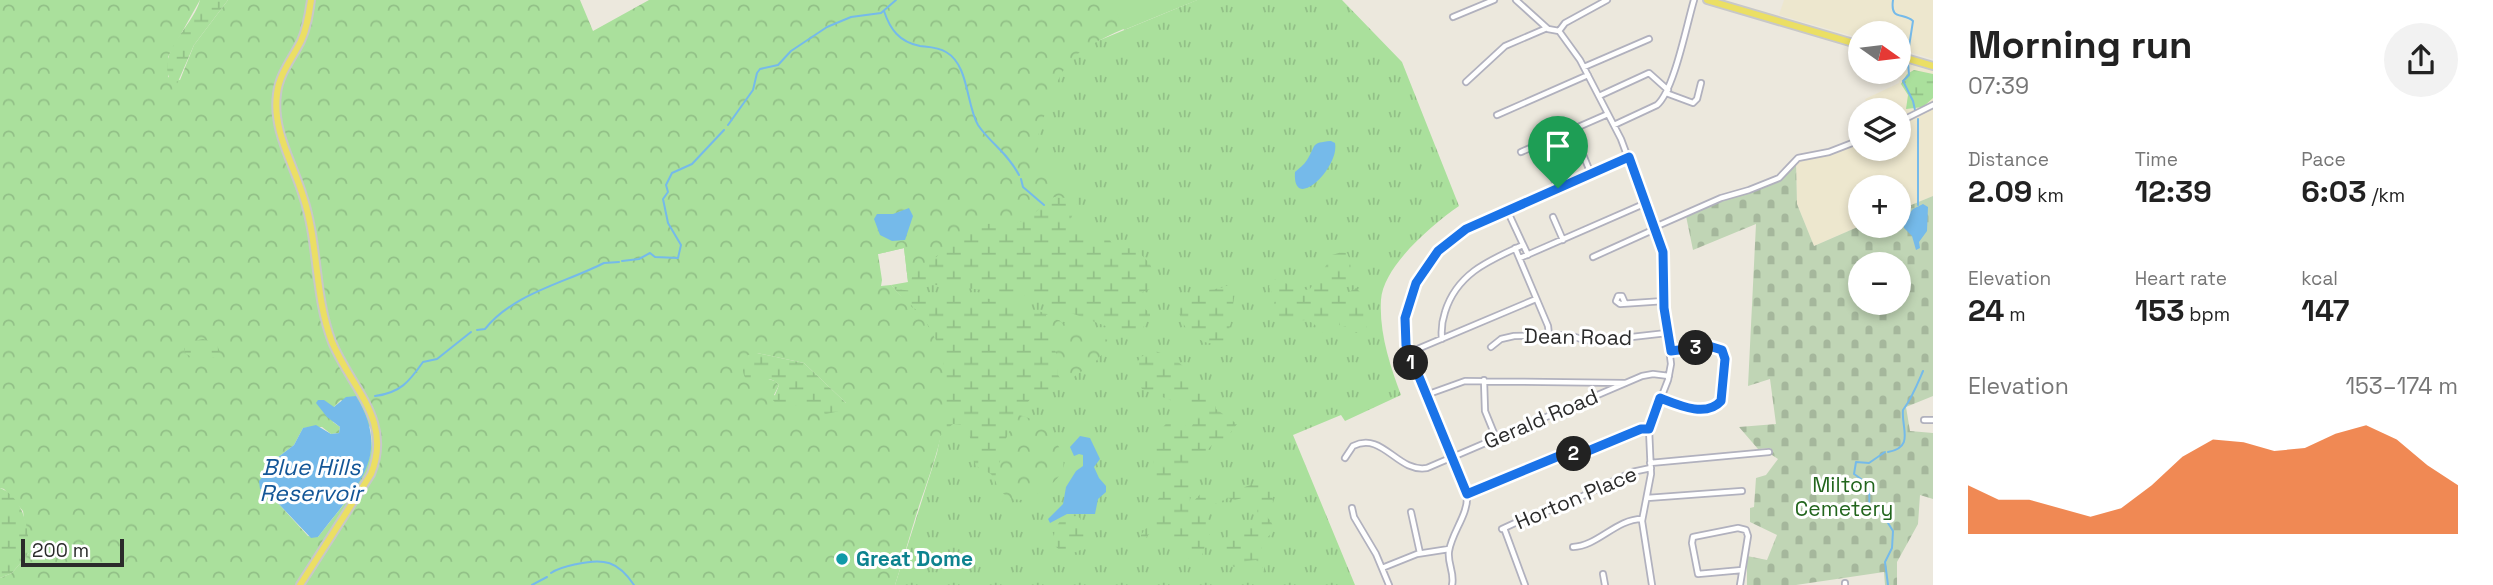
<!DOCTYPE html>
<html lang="en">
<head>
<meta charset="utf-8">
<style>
	body { margin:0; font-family:"Space Grotesk",sans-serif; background:#f2f2f2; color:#222; height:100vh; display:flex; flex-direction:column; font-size:26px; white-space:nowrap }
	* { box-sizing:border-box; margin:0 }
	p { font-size:23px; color:#767676 }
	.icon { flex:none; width:38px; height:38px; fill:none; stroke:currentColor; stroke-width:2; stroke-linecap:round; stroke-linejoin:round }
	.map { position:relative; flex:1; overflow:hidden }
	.details { display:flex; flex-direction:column; background:#fff; width:560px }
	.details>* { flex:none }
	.needle { width:46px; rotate:104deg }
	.tools { position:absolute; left:1848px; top:21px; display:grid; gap:14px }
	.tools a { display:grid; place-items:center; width:63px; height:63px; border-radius:50%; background:#fff; box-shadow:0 4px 10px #0003; font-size:35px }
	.scale { position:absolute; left:21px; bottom:18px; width:103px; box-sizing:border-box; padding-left:7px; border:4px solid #2b2b2b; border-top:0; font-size:19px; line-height:24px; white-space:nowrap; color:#2b2b2b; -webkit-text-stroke:5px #fff; paint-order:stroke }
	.pin { position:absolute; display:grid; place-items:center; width:60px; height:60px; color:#fff; margin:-72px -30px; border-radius:50% 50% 50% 0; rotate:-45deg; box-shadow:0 0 7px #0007 }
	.pin .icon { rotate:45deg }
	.km { position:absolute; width:35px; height:35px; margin:-18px; border-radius:50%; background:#222; color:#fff; font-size:19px; line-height:35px; text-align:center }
	.round { display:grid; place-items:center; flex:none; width:74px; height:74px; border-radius:37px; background:#f2f2f2 }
	.headline { display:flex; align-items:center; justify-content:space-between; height:119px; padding:0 35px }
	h1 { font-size:38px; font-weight:700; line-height:52px }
	.metrics { display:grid; grid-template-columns:repeat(3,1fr); gap:10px; height:119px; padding:7px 35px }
	.metrics div { display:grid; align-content:center }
	.metrics b { font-size:30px; font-weight:700 }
	.metrics small { font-size:19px; font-weight:400 }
	.metrics p { font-size:19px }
	.chart { height:196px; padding:14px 35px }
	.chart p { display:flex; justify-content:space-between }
	.chart svg { width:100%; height:126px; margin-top:7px; fill:#ea580c; opacity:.7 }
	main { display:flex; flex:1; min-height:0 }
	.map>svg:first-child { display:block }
	.education { fill:#ede7ce }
	.grass { fill:url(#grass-tufts) }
	.forest { fill:url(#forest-crowns); fill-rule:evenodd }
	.wetland { fill:url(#wetland-marsh) }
	.cemetery { fill:url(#cemetery-stones); fill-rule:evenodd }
	.park { fill:#aae09c }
	.water { fill:#75baea }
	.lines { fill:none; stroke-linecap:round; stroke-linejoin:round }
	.stream { stroke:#75baea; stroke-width:2 }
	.minor-casing { stroke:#b1b1be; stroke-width:8 }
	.major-casing { stroke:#c8c8c8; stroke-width:10 }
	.minor { stroke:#fff; stroke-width:4.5 }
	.major { stroke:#ebdf64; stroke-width:6 }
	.route-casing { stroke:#fff; stroke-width:14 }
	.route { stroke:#1a73e8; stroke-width:9 }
	.culture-dot { fill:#0f9aa8; stroke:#fff; stroke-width:2.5 }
	.labels { text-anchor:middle; stroke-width:6; stroke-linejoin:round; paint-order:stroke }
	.street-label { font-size:21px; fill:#2b2b2b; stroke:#fff }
	.park-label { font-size:21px; fill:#22651d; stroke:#fff }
	.culture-label { font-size:21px; font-weight:bold; fill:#0d838f; stroke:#fff; text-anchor:start }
	.water-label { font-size:23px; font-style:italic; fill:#135697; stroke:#fff }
</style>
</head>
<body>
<main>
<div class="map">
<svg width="1933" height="585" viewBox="0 0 1933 585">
	<defs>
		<pattern id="grass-tufts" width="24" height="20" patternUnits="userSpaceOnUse" patternTransform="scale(1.75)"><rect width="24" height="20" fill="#aae09c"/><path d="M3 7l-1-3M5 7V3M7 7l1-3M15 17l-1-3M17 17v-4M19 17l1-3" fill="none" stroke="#92c087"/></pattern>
		<pattern id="forest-crowns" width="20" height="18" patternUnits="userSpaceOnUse" patternTransform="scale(1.75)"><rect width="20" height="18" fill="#aae09c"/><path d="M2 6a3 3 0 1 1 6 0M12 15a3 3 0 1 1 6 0" fill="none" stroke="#92c087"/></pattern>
		<pattern id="wetland-marsh" width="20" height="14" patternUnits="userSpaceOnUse" patternTransform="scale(1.75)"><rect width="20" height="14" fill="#aae09c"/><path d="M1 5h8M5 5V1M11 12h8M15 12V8" fill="none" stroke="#92c087"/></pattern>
		<pattern id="cemetery-stones" width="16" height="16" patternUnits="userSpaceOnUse" patternTransform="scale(1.75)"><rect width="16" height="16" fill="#c0d5b5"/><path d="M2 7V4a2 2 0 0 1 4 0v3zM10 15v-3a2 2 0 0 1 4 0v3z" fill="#a5b79c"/></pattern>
	</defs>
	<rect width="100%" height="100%" fill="#ece8dd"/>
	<path class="education" d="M1784,0H1933V59L1899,49V33H1860V38L1779,15Z
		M1904,61L1933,70V102L1899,120V110H1870L1865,99L1899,83Z
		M1933,108V196L1899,210V187H1860V226L1814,246L1797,204L1796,162L1806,157L1822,156L1860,142V149H1899V125Z"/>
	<path class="grass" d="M1197,0H1342L1402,62L1459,206C1433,224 1383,266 1381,300C1379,332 1390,366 1401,395L1345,421L1341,415L1293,435L1355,585H895L937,453L947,402V384L901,296L891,285L908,282L904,248L878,254L872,134Z"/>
	<path class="forest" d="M0,0H200L168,57V77L180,80L194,45L228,0H580L593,31L649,0H1197C1165,13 1098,35 1074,57C1060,70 1053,92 1047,109C1042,121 1035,139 1039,151C1047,172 1073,180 1078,203L1076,206L1067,198L1046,203L1028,219L1017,223H1006C968,239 936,249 908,282L904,248L878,254L882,280L881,286L891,285C906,302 924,316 935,338C961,391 938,451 920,503C911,530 904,558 895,585H0V578L12,573L29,553L23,511L4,489L0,488ZM909,209L913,216L905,240L896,242L879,213L893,214ZM757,353L804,363L846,403V407C815,407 803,408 774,395L779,385L775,381L765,378ZM341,400L371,428C377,472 343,504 318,537L308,536L276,501L260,489L262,476L277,458L294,445L303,428L322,427L331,434L339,433L340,427L333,422L330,407H334Z
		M1048,314L1063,323L1113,342L1096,361L1064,384L1058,375L1055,347L1046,315Z
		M1019,415C1039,418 1071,449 1062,471C1056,485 1037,494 1023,500C1005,500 990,487 997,467C998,463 1001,461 1002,457C1007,443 1007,426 1019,415Z"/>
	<path class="wetland" d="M200,0H228L194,45L177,84L171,82C155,52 193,27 200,0Z
		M1914,70L1933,74V98L1923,107L1906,109L1908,95L1901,84L1907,74Z
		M1054,197L1067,198L1076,206L1070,221L1080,232L1107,235L1115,249L1135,248L1150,264L1158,286L1140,293L1138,297L1141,306L1150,313V316L1141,331L1132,336L1021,294L908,282L918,270L939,255L969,229L984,224L1017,223L1028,219Z
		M1342,252L1347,253C1355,269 1348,278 1342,293L1345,294L1356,288L1360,292L1342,308L1335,321L1323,333L1313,323L1304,320L1300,322L1278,316L1273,310L1275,299L1269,287L1271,281L1279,278L1293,288L1309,290L1320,276L1332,255Z
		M1232,283L1237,288C1230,305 1235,325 1223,343C1198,349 1171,321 1181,297C1197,287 1217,293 1232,283Z
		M895,289L1000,300L1048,314L1046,315V321L1056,353L1058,375L1064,384C1046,396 1025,389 1025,416L1019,415L1013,423L1004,443L1003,456L997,467L998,485L991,474L976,466C970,452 973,439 966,425L953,424L941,434C950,390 949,349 919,313C911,304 902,298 895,289Z
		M1362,297L1365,303L1367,327L1361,333H1351L1347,327L1339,325C1343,312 1351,304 1362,297Z
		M203,339L216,343L220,352L219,359L201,354L192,357L186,354L184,349L189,342Z
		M1155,351L1172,357L1183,366L1194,383L1208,390L1213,397L1216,409L1237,424L1224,441L1212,445L1191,468L1189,476L1190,503H1192L1205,489H1240L1255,483L1261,476H1269L1273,502C1261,525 1269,510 1274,530L1261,545L1265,565L1263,573V567L1256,560L1247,561L1235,567L1228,565L1224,554L1229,531C1242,528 1260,523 1257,507L1246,497L1235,500L1228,498L1209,507L1208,519L1212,531L1207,538L1200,563L1191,561L1160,530H1154L1144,539H1141V535L1156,514V503L1163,491L1152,479C1155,457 1152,423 1179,417L1185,425L1192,426L1198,414L1197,407L1194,404L1183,405L1142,389C1133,371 1131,357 1155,351Z
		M757,353L804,363L846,403V407L840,411L826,414L797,405L785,408L777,405L773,400L779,385C770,375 761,380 750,383C742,377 742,368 744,359L748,355Z
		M0,488C24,498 29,529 29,553L12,573L0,578Z
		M1076,516L1080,518C1083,529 1086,536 1083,549L1066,556L1054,545C1053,528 1057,518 1076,516Z"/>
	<path class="cemetery" d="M1796,162L1797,204L1814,246L1860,226H1899V210L1933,196V396L1906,407L1910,431L1933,433V499L1920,495L1918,524L1897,562V585H1885L1884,572L1796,585H1747V556L1767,560L1777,535L1750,522V508L1754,507L1756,478L1766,475L1778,459L1772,455L1771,448L1758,449L1739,427L1776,424L1770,379L1748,386L1756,224L1693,250L1686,216L1718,201L1782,178ZM1860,264H1899V303H1860Z"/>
	<path class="park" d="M1111,0H1197L1124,30Z"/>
	<path class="water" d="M1331,141L1335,143C1340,168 1292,214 1295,172C1299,168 1304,165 1307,160C1317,144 1310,143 1331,141Z
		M1923,204L1928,207L1927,231L1919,242L1920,248L1916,250L1912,236L1904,228V220L1913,209Z
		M909,208L913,216L905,240L892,241L880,235L874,219L877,214H893Z
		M356,396C394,458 354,489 318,537L311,538L276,501L260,489L259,481L277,458L294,445L303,428L316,425L331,434L339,433L340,427L327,417L316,403L318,400H324L334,407L346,397Z
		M1080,436L1090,438L1100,459L1094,467L1099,478L1106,486V492L1098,499L1095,514H1067L1050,523L1048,519L1063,504L1066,487L1076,471L1083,466V455L1079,454L1074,456L1070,447Z"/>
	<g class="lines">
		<path class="stream" d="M1893,0C1890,21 1903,12 1913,21L1908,53
			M884,11C890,29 899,42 920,46C928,47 938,47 946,52C969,65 966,104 978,125C990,143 1007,152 1019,175
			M1908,62L1909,75L1903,81L1913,101L1915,110
			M728,125L753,90L757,73L760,69L778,65L791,51L827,27L851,17L881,13L896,0
			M1021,179L1023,187L1044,205
			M1918,205V119
			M622,261L639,259L650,253L655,257L678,258L681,245L668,223L663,199L668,192L666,185L672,173L692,164L724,130
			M477,330L485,329C514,293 565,283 604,263L619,262
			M375,396C400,393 409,382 423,362L437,359L471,332
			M1885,452L1869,463L1856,462L1854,474C1871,485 1870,488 1869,507L1883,515L1893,531L1892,548L1885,562L1888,585
			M1888,452C1915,447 1901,428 1903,410C1912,398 1917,385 1923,371
			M551,573C558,568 568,566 577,564C604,558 618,561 634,585
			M532,585L547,577"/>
		<g class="minor-casing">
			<path id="minor" d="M1516,0L1548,29L1559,31L1580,60L1621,139L1664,255V308L1671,364L1668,380L1649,429L1651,474L1642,521L1652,585
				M1453,17L1494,0
				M1559,31L1565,23L1607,0
				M1584,67L1649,39
				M1466,82L1505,46L1547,28
				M1666,93L1693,103L1697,99L1701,83
				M1599,96L1649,73L1668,90
				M1497,115L1588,75
				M1899,122L1933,105
				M1614,125L1657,105C1674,91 1687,23 1694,0
				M1573,130L1591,174
				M1538,145L1558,188
				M1521,152L1608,114
				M1507,210L1528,255
				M1553,217L1563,240
				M1655,227L1721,198L1749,190L1779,178L1798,158L1829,152L1860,140
				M1515,248L1548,326L1549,335
				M1593,257L1655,229
				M1520,258L1646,203
				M1625,303L1622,296H1618L1616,301L1620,304L1664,301
				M1442,339C1441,330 1442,321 1445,312C1457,273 1490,260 1523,245
				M1491,347L1501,339L1514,336L1569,335L1584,340L1596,341L1667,333
				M1408,353L1536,299
				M1484,380L1485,411L1496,438
				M1426,395L1465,381L1625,383
				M1660,398C1677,405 1709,419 1722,399L1725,357L1722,350L1709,346L1671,351
				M1924,420H1933
				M1345,458L1353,446C1383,431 1397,473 1427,468L1642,376L1653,374L1669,376
				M1650,463L1769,452
				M1467,494L1559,456L1588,451L1641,429H1649
				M1647,498L1742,491
				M1352,508L1354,517L1376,554L1389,585
				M1411,512L1420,553
				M1504,528L1525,585
				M1502,529L1528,517L1558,508L1632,472L1651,468
				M1573,547C1598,546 1616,519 1642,519
				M1382,568L1417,554L1449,549
				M1603,574L1605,585
				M1845,583V585
				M1452,585C1455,573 1447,563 1449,551C1452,532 1468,515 1467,496L1407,349L1405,318L1416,283L1438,251L1466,229L1629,157
				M1740,585L1748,536L1746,530L1738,528L1693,537L1692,543L1698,574L1742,570"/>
		</g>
		<g class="major-casing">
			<path id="major" d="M1707,0L1860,45
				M1899,56L1933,66
				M300,585L371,474C393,420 351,388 332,342C314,295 319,244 303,196C293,163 272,130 277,94C279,74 292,59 301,41C307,28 309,14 311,0"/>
		</g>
		<use href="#minor" class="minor"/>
		<use href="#major" class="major"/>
	</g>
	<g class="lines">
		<g class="route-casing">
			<path id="route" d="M1629,157L1663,252L1664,308L1671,351L1709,346L1722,350L1725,359L1721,401C1706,418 1678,405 1660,398L1649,429H1641L1588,451L1559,456L1467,494L1406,345L1405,318L1416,283L1438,251L1466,229Z"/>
		</g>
		<use href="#route" class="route"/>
	</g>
	<circle class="culture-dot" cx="842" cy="559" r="7"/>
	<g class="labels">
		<g class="street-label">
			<text transform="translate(1578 337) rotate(1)" y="7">Dean Road</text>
			<text transform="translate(1541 419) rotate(-23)" y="7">Gerald Road</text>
			<text transform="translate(1576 498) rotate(-23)" y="7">Horton Place</text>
		</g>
		<g class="park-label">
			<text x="1844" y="492">Milton<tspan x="1844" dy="24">Cemetery</tspan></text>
		</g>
		<g class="culture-label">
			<text x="856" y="566">Great Dome</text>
		</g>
		<g class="water-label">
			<text x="311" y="475">Blue Hills<tspan x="311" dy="26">Reservoir</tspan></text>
		</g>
	</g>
</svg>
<div class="tools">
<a><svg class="needle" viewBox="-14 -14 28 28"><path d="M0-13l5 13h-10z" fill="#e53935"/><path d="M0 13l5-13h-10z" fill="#767676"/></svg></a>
<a><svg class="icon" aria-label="layers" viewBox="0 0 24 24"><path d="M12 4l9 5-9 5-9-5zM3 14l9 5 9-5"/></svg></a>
<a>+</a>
<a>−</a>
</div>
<div class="scale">200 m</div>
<div class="pin" style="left:1558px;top:188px;background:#1e9e55"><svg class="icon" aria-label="arrive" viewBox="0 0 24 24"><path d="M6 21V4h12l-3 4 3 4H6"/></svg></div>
<b class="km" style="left:1411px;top:363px">1</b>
<b class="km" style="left:1574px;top:454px">2</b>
<b class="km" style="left:1696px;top:348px">3</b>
</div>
<section class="details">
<div class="headline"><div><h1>Morning run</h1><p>07:39</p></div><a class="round"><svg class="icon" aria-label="share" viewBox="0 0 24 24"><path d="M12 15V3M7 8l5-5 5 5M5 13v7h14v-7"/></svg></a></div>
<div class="metrics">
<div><p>Distance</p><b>2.09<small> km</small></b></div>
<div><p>Time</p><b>12:39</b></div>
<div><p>Pace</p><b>6:03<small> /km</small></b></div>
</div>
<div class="metrics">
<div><p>Elevation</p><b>24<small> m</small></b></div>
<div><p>Heart rate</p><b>153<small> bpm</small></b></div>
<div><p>kcal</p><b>147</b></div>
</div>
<div class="chart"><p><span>Elevation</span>153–174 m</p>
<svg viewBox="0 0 160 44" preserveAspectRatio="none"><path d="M0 44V27L10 32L20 32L30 35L40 38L50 35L60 27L70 17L80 11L90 12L100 15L110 14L120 9L130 6L140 11L150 20L160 27V44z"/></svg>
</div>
</section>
</main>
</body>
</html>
